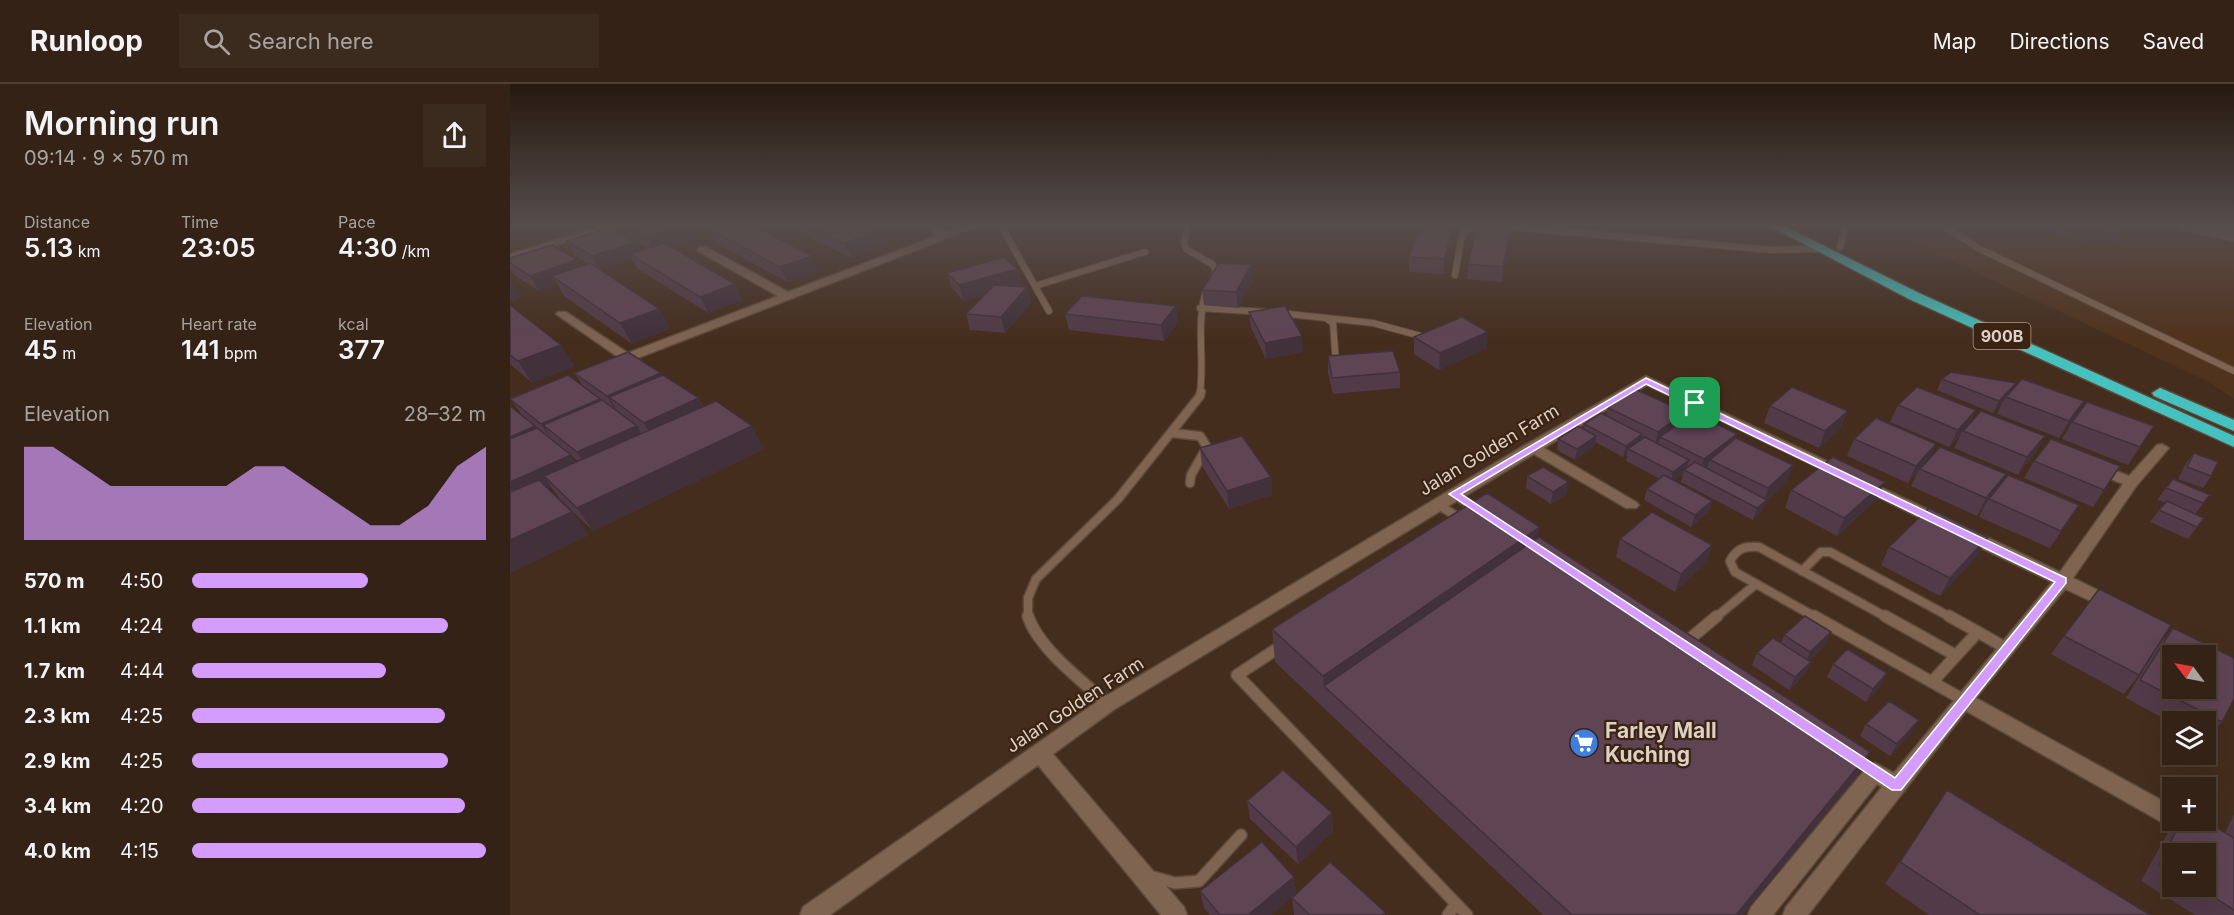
<!DOCTYPE html>
<html lang="en">
<head>
<meta charset="utf-8">
<style>
	body { margin:0; font-family:Inter,sans-serif; background:#3b2a1e; color:#f1f3f6; height:100vh; display:flex; flex-direction:column; font-size:22px; white-space:nowrap }
	* { box-sizing:border-box; margin:0 }
	p { font-size:20px; color:#a9a4a0 }
	.icon { flex:none; width:33px; height:33px; fill:none; stroke:currentColor; stroke-width:2; stroke-linecap:round; stroke-linejoin:round }
	.map { position:relative; flex:1; overflow:hidden }
	.panel { display:flex; flex-direction:column; background:#332215; width:510px }
	.panel>* { flex:none }
	.needle { width:39px; rotate:302deg }
	.tools { position:absolute; left:1652px; top:561px; display:grid; gap:12px }
	.tools a { display:grid; place-items:center; width:54px; height:54px; border-radius:0px; background:#332215; box-shadow:0 6px 24px #0002,0 0 0 2px #4e3f34; font-size:30px }
	.pin { position:absolute; display:grid; place-items:center; width:51px; height:51px; color:#fff; margin:-26px; border-radius:12px; box-shadow:0 3px 9px #0006 }
	.round { display:grid; place-items:center; flex:none; width:63px; height:63px; border-radius:0px; background:#3b2a1e }
	.head { display:flex; align-items:center; justify-content:space-between; height:102px; padding:0 24px }
	h1 { font-size:33px; font-weight:600; line-height:45px }
	.metrics { display:grid; grid-template-columns:repeat(3,1fr); gap:9px; height:102px; padding:6px 24px }
	.metrics div { display:grid; align-content:center }
	.metrics b { font-size:26px; font-weight:600 }
	.metrics small { font-size:16px; font-weight:400 }
	.metrics p { font-size:16px }
	.chart { height:168px; padding:12px 24px }
	.chart p { display:flex; justify-content:space-between }
	.chart svg { width:100%; height:108px; margin-top:6px; fill:#d49cfc; opacity:.7 }
	ul { padding:0 24px; list-style:none; font-size:20px }
	li { display:grid; grid-template-columns:96px 72px 1fr; align-items:center; height:45px }
	li i { height:15px; border-radius:8px; background:#d49cfc }
	header { display:flex; align-items:center; gap:36px; box-sizing:border-box; height:84px; padding:0 30px; background:#332215; border-bottom:2px solid #4e3f34 }
	header strong { font-size:28px }
	nav { display:flex; gap:33px; margin-inline-start:auto; font-size:21px }
	.search { width:420px; height:54px; background:#3b2a1e; display:flex; align-items:center; gap:15px; box-sizing:border-box; padding:0 21px; border-radius:0px; color:#a9a4a0; font-size:22px }
	main { display:flex; flex:1; min-height:0 }
	.map>svg:first-child { display:block }
	.built { fill:#50331d }
	.lines { fill:none; stroke-linecap:round; stroke-linejoin:round }
	.taxiway { fill:#705c4c; fill-rule:evenodd }
	.lane-far2-casing { stroke:#5d493a; stroke-width:8 }
	.lane-far1-casing { stroke:#5d493a; stroke-width:11 }
	.lane-casing { stroke:#5d493a; stroke-width:14 }
	.street-casing { stroke:#5d493a; stroke-width:3 }
	.highway-casing { stroke:#5d493a; stroke-width:3 }
	.lane-far2 { stroke:#7e6451; stroke-width:6 }
	.lane-far1 { stroke:#7e6451; stroke-width:8 }
	.lane { stroke:#7e6451; stroke-width:11 }
	.street { fill:#7e6451; fill-rule:evenodd }
	.highway { fill:#45c2bf; fill-rule:evenodd }
	.wall { fill:#523a48; fill-rule:evenodd }
	.shaded-wall { fill:#42303b }
	.building { fill:#5f4454; stroke:#42303b; stroke-width:1.5; fill-rule:evenodd }
	.route { fill:#d49cfc; stroke:#fff; stroke-width:1.5; fill-rule:evenodd }
	.labels { text-anchor:middle; stroke-width:4.5; stroke-linejoin:round; paint-order:stroke }
	.shield { fill:#3a2312; stroke:#ae9c8f; stroke-width:1.5 }
	.shield-label { font-size:16px; font-weight:bold; fill:#dfd0c5 }
	.street-label { font-size:18px; fill:#dfd0c5; stroke:#3a2312 }
	.near-poi-label { font-size:21px; font-weight:bold; fill:#dfd0c5; stroke:#3a2312; text-anchor:start }
</style>
</head>
<body>
<header>
<strong>Runloop</strong>
<div class="search"><svg class="icon" aria-label="search" viewBox="0 0 24 24"><circle cx="10" cy="10" r="6"/><path d="M15 15l6 6"/></svg>Search here</div>
<nav><a>Map</a><a>Directions</a><a>Saved</a></nav>
</header>
<main>
<section class="panel">
<div class="head"><div><h1>Morning run</h1><p>09:14 · 9 × 570 m</p></div><a class="round"><svg class="icon" aria-label="share" viewBox="0 0 24 24"><path d="M12 15V3M7 8l5-5 5 5M5 13v7h14v-7"/></svg></a></div>
<div class="metrics">
<div><p>Distance</p><b>5.13<small> km</small></b></div>
<div><p>Time</p><b>23:05</b></div>
<div><p>Pace</p><b>4:30<small> /km</small></b></div>
</div>
<div class="metrics">
<div><p>Elevation</p><b>45<small> m</small></b></div>
<div><p>Heart rate</p><b>141<small> bpm</small></b></div>
<div><p>kcal</p><b>377</b></div>
</div>
<div class="chart"><p><span>Elevation</span>28–32 m</p>
<svg viewBox="0 0 160 44" preserveAspectRatio="none"><path d="M0 44V6L10 6L20 14L30 22L40 22L50 22L60 22L70 22L80 14L90 14L100 22L110 30L120 38L130 38L140 30L150 14L160 6V44z"/></svg>
</div>
<ul>
<li><b>570 m</b>4:50<i style="width:60%"></i></li>
<li><b>1.1 km</b>4:24<i style="width:87%"></i></li>
<li><b>1.7 km</b>4:44<i style="width:66%"></i></li>
<li><b>2.3 km</b>4:25<i style="width:86%"></i></li>
<li><b>2.9 km</b>4:25<i style="width:87%"></i></li>
<li><b>3.4 km</b>4:20<i style="width:93%"></i></li>
<li><b>4.0 km</b>4:15<i style="width:100%"></i></li>
</ul>
</section>
<div class="map">
<svg width="1724" height="831" viewBox="0 0 1724 831">
	<rect width="100%" height="100%" fill="#442d1c"/>
	<path class="built" d="M1363,140H1724V315L1699,298Z"/>
	<g class="lines">
		<path class="taxiway" d="M1667,140H1724V158L1672,147Z"/>
		<g class="lane-far2-casing">
			<path id="lane-far2" d="M490,140L539,227
				M678,140L674,159L676,165L702,180L706,186L704,193
				M1431,140L1468,164L1724,287
				M990,142L1262,166L1309,165
				M429,154L466,140
				M1330,163L1336,140
				M945,191L952,150L963,143L977,142
				M525,202L635,168
				M690,224L756,228
				M769,229L863,239L918,254
				M816,234L823,239L826,280
				M690,309C695,273 685,239 697,204"/>
		</g>
		<g class="lane-far1-casing">
			<path id="lane-far1" d="M662,349L690,352L697,363L681,391L680,399
				M944,410L966,425
				M927,420L951,435
				M1292,487L1311,468H1320L1442,534
				M518,534V514L526,495L608,415L690,312L691,308
				M1205,534L1246,500
				M1307,534L1225,488L1220,477C1227,464 1235,462 1249,463L1378,534"/>
		</g>
		<g class="lane-casing">
			<path id="lane" d="M518,532C528,564 573,598 598,620
				M1304,532L1454,616
				M1375,532L1445,571
				M1466,547L1496,564
				M1175,559L1207,532
				M773,561L727,591L957,831
				M1422,598L1465,551L1466,547L1439,532
				M643,793L665,799L689,797L731,751
				M938,831L946,820"/>
		</g>
		<g class="street-casing">
			<path id="street" d="M97,140H111L0,176V170Z
				M422,140H432L433,156L107,282L101,278L108,273L46,230L48,228H56L118,269L268,212L188,167V163H196L278,208L424,153Z
				M1136,292L1336,386L1338,389L1336,392H1326L1137,301L1034,364L1126,418L1129,421L1126,424H1116L1024,370L605,625L543,670L674,823L677,831H651L528,681L320,831H290L293,823L591,615L1017,360Z
				M1652,360L1659,364L1627,401L1563,494L1608,516L1610,520L1608,524L1602,526L1596,524L1555,505L1466,614L1662,722V736H1671L1669,740L1662,742L1655,740L1456,627L1298,831H1273L1276,823L1372,703L1367,700L1263,831H1238L1241,823L1358,682L1365,679L1384,689L1542,498L1452,455L1450,451L1452,447H1464L1550,488L1613,400L1581,387L1579,384L1581,381H1591L1619,392L1647,361Z
				M1353,395L1436,434L1439,438L1436,442H1426L1348,403L1346,400Z"/>
		</g>
		<g class="highway-casing">
			<path id="highway" d="M1256,140H1270L1409,209L1724,352V363L1399,215Z
				M1650,304L1724,336V347L1644,312L1642,309Z"/>
		</g>
		<use href="#lane-far2" class="lane-far2"/>
		<use href="#lane-far1" class="lane-far1"/>
		<use href="#lane" class="lane"/>
		<use href="#street" class="street"/>
		<use href="#highway" class="highway"/>
	</g>
	<path class="wall" d="M112,140L186,155L162,164L225,200L232,216L198,229L128,185L123,176L91,187L149,225L160,245L122,260L54,212L48,201L29,207L4,191L0,184V174L70,182L78,180L65,172L57,157L119,154ZM127,158L137,164L131,167Z
		M277,140H357L376,161L341,174L279,144Z
		M1442,140H1461L1460,142L1443,141Z
		M1465,140H1528L1525,147L1467,143Z
		M1535,140H1602L1611,149L1606,159L1548,154Z
		M198,144L302,172L308,187L277,198L205,159Z
		M946,145L933,190L899,188V173Z
		M1000,152L992,198L957,195L958,180Z
		M507,185L511,200L502,202L517,203L521,219L495,249L460,246L456,230L474,211L454,217L442,204L437,189Z
		M743,197L728,224L694,221L692,206Z
		M0,221L65,282L22,299L0,280Z
		M666,222L668,238L654,257L559,246L555,230Z
		M739,228L793,268L756,275L741,244Z
		M904,253L977,264L929,286L904,270Z
		M118,268L152,291H153L189,314L193,322L206,317L242,342L254,365L83,447L50,415L41,403L38,404L62,428L79,451L0,489V322L26,344H27L12,331L0,314L58,291L74,303L64,289ZM30,346L44,357L68,377L65,378L61,371Z
		M818,272L890,288V304L823,310L818,289Z
		M1432,295L1504,303L1574,317L1564,334L1549,354L1487,330L1492,319L1483,329L1427,306Z
		M1388,321L1466,326L1459,340L1535,352L1525,369L1508,391L1444,364L1451,350L1439,363L1380,338Z
		M1260,322L1331,344L1309,364L1254,339Z
		M1098,324L1173,337L1227,350L1226,354L1277,398L1256,418L1252,427L1243,436L1171,398L1173,390L1164,397L1202,417L1198,429L1181,443L1134,416L1137,405L1150,395L1116,377L1117,371L1113,373L1085,358L1084,363L1065,376L1047,366L1048,355L1073,345L1074,340L1096,332Z
		M1562,338L1644,342L1618,381L1552,355Z
		M1344,355L1419,374L1496,390L1489,402L1569,421L1540,464L1469,433L1475,421L1467,432L1401,402L1408,388L1398,399L1337,372Z
		M690,364L761,393L762,411L719,425L692,382Z
		M1684,369L1701,392L1693,404L1668,395L1675,381Z
		M1524,377L1610,382L1583,423L1514,394Z
		M1017,392L1057,410L1041,420L1016,404Z
		M1656,404L1700,411L1685,430L1694,434L1678,455L1640,438L1655,419L1647,416Z
		M1281,406L1367,415L1327,452L1275,424Z
		M1029,453L1360,668L1347,692L1233,831H1033L765,578L762,545Z
		M1110,455L1202,461L1196,479L1165,508L1106,473Z
		M1379,463L1468,471L1430,512L1371,481Z
		M1663,544L1712,638L1695,656V638H1662V639L1616,614L1648,562Z
		M1274,551L1316,560L1299,577L1301,578L1295,590L1279,606L1242,581L1247,569L1271,559Z
		M1554,552L1629,591L1614,610L1541,570Z
		M1323,580L1371,602L1356,618L1317,593Z
		M1356,640L1401,649L1380,672L1350,652Z
		M1437,706L1640,831H1419L1375,800Z
		M737,717L822,729L823,747L788,780L740,735Z
		M1724,730V831H1685L1631,797L1660,745L1668,736H1694L1715,749ZM1662,770L1695,802H1662Z
		M784,793L786,810L875,828V831H784L782,814L785,811L761,831H700L694,824L690,807Z"/>
	<path class="shaded-wall" d="M944,140H946V145L933,190L934,175Z
		M1001,140L1000,152L992,198L993,183Z
		M179,141L186,155L146,169L138,154Z
		M371,146L376,161L341,174L335,159Z
		M126,158L134,173L120,170L123,176L91,187L82,172Z
		M302,172L308,187L277,198L270,183Z
		M67,176L76,191L42,192L48,201L29,207L20,192Z
		M741,181L743,197L728,224L726,208Z
		M507,185L511,200L454,217L449,201Z
		M1,198L11,214L0,218V199Z
		M225,200L232,216L198,229L190,213Z
		M517,203L521,219L495,249L491,233Z
		M666,222L668,238L654,257L651,241Z
		M149,225L160,245L122,260L110,239Z
		M978,248L977,264L929,286L930,269Z
		M792,252L793,268L756,275L755,259Z
		M51,261L65,282L22,299L8,277Z
		M151,289L161,306L99,313L108,329H107L97,312Z
		M1506,299L1500,311L1496,313L1492,319L1483,329L1489,317Z
		M189,314L198,331L144,356L134,339Z
		M90,315L101,332L33,341L43,357L31,340Z
		M1574,317L1564,334L1549,354L1559,337Z
		M1466,326L1458,343L1453,347L1439,363L1448,346Z
		M1338,327L1331,344L1309,364L1315,347Z
		M1175,328L1171,345L1150,353L1148,363L1144,365L1148,348Z
		M25,342L37,360L0,376V353Z
		M127,342L137,359L78,386L67,368Z
		M242,342L254,365L83,447L67,424Z
		M1132,350L1130,362L1118,365L1117,371L1113,373L1116,362Z
		M1227,350L1222,367L1200,376L1196,387L1189,393L1194,375Z
		M1086,352L1084,363L1065,376L1067,365Z
		M1535,352L1525,369L1508,391L1517,373Z
		M1426,360L1418,377L1410,385L1408,388L1398,399L1406,382Z
		M61,371L73,389L34,392L41,403L9,418L0,405V398Z
		M1179,376L1176,387L1174,386L1173,390L1160,400L1163,388Z
		M1283,381L1277,398L1256,418L1252,427L1243,436L1247,424L1253,419L1258,404Z
		M1496,390L1486,408L1479,415L1475,421L1467,432L1476,414Z
		M761,393L762,411L719,425L717,407Z
		M1059,398L1057,410L1041,420L1043,408Z
		M1375,398L1367,415L1327,452L1334,434Z
		M1202,417L1198,429L1181,443L1185,431Z
		M1569,421L1558,439L1540,464L1551,447Z
		M62,428L79,451L0,489V456Z
		M1030,443L1025,476L814,602L813,592Z
		M1478,453L1468,471L1430,512L1440,494Z
		M1202,461L1196,479L1165,508L1171,490Z
		M1321,548L1316,560L1295,581L1300,568Z
		M1301,578L1295,590L1279,606L1285,593Z
		M1377,589L1371,602L1356,618L1363,605Z
		M1409,636L1401,649L1380,672L1387,660Z
		M1360,668L1347,692L1233,831H1226Z
		M822,729L823,747L788,780L786,763Z
		M784,793L786,810L761,831H738Z"/>
	<path class="building" d="M112,140H178L179,141L138,154Z
		M211,140H239L302,172L270,183L198,144Z
		M293,140H357L371,146L335,159Z
		M911,140H944L934,175L899,173Z
		M968,140H1001L993,183L958,180Z
		M1548,140H1602L1611,149L1552,145Z
		M100,144L126,158L82,172L57,157Z
		M154,159L225,200L190,213L120,170Z
		M42,161L67,176L20,192L0,179V174Z
		M494,173L507,185L449,201L437,189Z
		M80,179L149,225L110,239L42,192Z
		M709,179L741,181L726,208L692,206Z
		M484,201L517,203L491,233L456,230Z
		M572,212L666,222L651,241L555,230Z
		M0,221L51,261L8,277L0,271Z
		M775,222L792,252L755,259L739,228Z
		M952,233L978,248L930,269L904,253Z
		M883,267L890,288L822,294L818,272Z
		M118,268L151,289L97,312L64,289Z
		M1441,288L1506,299L1489,317L1432,295Z
		M58,291L90,315L31,340L0,315Z
		M153,291L189,314L134,339L99,313Z
		M1512,295L1574,317L1559,337L1496,313Z
		M1282,303L1338,327L1315,347L1260,322Z
		M1407,303L1466,326L1448,346L1388,321Z
		M1125,305L1175,328L1148,348L1098,324Z
		M92,316L127,342L67,368L33,341Z
		M206,317L242,342L67,424L34,392Z
		M1577,318L1644,342L1630,363L1562,338Z
		M0,322L25,342L0,353Z
		M1471,327L1535,352L1517,373L1453,347Z
		M1091,329L1132,350L1116,362L1074,340Z
		M1184,329L1227,350L1194,375L1150,353Z
		M1366,334L1426,360L1406,382L1344,355Z
		M1068,342L1086,352L1067,365L1048,355Z
		M27,344L61,371L0,398V355Z
		M732,352L761,393L717,407L690,364Z
		M1135,353L1179,376L1163,388L1118,365Z
		M1226,354L1283,381L1258,404L1200,376Z
		M1541,355L1610,382L1594,406L1524,377Z
		M1430,363L1496,390L1476,414L1410,385Z
		M1684,369L1708,378L1701,392L1677,383Z
		M1323,373L1375,398L1334,434L1281,406Z
		M1185,378L1257,416L1247,424L1174,386Z
		M1033,383L1059,398L1043,408L1017,392Z
		M1154,391L1202,417L1185,431L1137,405Z
		M1498,391L1569,421L1551,447L1479,415Z
		M1663,395L1700,411L1693,419L1656,404Z
		M29,396L62,428L0,456V408Z
		M977,409L1030,443L813,592L762,545Z
		M1657,417L1694,434L1687,443L1649,426Z
		M1419,424L1478,453L1440,494L1379,463Z
		M1142,428L1202,461L1171,490L1110,455Z
		M1029,453L1360,668L1226,831H1062L814,602Z
		M1589,505L1661,541L1629,591L1554,552Z
		M1295,532L1321,548L1300,568L1274,551Z
		M1663,544L1724,574V615L1712,638L1630,596ZM1662,572H1695V604H1662Z
		M1263,554L1301,578L1285,593L1247,569Z
		M1337,565L1377,589L1363,605L1323,580Z
		M1379,617L1409,636L1387,660L1356,640Z
		M773,686L822,729L786,763L737,717Z
		M1437,706L1640,831H1470L1390,778Z
		M1672,736H1694L1724,754V826L1686,802H1695V770H1662V788L1649,780Z
		M752,758L784,793L738,831H710L690,807Z
		M820,778L875,828L873,831H800L782,814Z"/>
	<linearGradient id="sky" x2="0" y2="1"><stop stop-color="#25190f"/><stop offset="0.55" stop-color="#564c4b"/><stop offset="1" stop-color="#564c4b" stop-opacity="0"/></linearGradient>
	<rect width="1724" height="256" fill="url(#sky)"/>
	<path class="route" d="M1136,294L1556,494V499L1391,706H1382L939,410ZM1136,300L1545,498L1385,694L951,410Z"/>
	<defs>
		<g id="supermarket-disc" transform="scale(1.5)"><circle r="9.5" fill="#3f7fe0" stroke="#3a2312"/><path d="M-6-5.5h2.5l.6 2H6L4.5 2H-2.5L-4.4-4H-6ZM-1.5 3.2a1.3 1.3 0 1 0 .1 0ZM3 3.2a1.3 1.3 0 1 0 .1 0Z" fill="#fff"/></g>
	</defs>
	<g fill-rule="evenodd">
		<use href="#supermarket-disc" x="1074" y="659"/>
	</g>
	<g class="labels">
		<rect class="shield" x="1463.5" y="239" width="57" height="26" rx="4.5"/>
		<g class="shield-label">
			<text x="1492" y="258">900B</text>
		</g>
		<g class="street-label">
			<text transform="translate(979 366) rotate(-31)" y="6">Jalan Golden Farm</text>
			<text transform="translate(565 621) rotate(-33)" y="6">Jalan Golden Farm</text>
		</g>
		<g class="near-poi-label">
			<text x="1095" y="654">Farley Mall<tspan x="1095" dy="24">Kuching</tspan></text>
		</g>
	</g>
</svg>
<div class="tools">
<a><svg class="needle" viewBox="-14 -14 28 28"><path d="M0-13l5 13h-10z" fill="#e53935"/><path d="M0 13l5-13h-10z" fill="#a9a4a0"/></svg></a>
<a><svg class="icon" aria-label="layers" viewBox="0 0 24 24"><path d="M12 4l9 5-9 5-9-5zM3 14l9 5 9-5"/></svg></a>
<a>+</a>
<a>−</a>
</div>
<div class="pin" style="left:1185px;top:319px;background:#1e9e55"><svg class="icon" aria-label="arrive" viewBox="0 0 24 24"><path d="M6 21V4h12l-3 4 3 4H6"/></svg></div>
</div>
</main>
</body>
</html>
